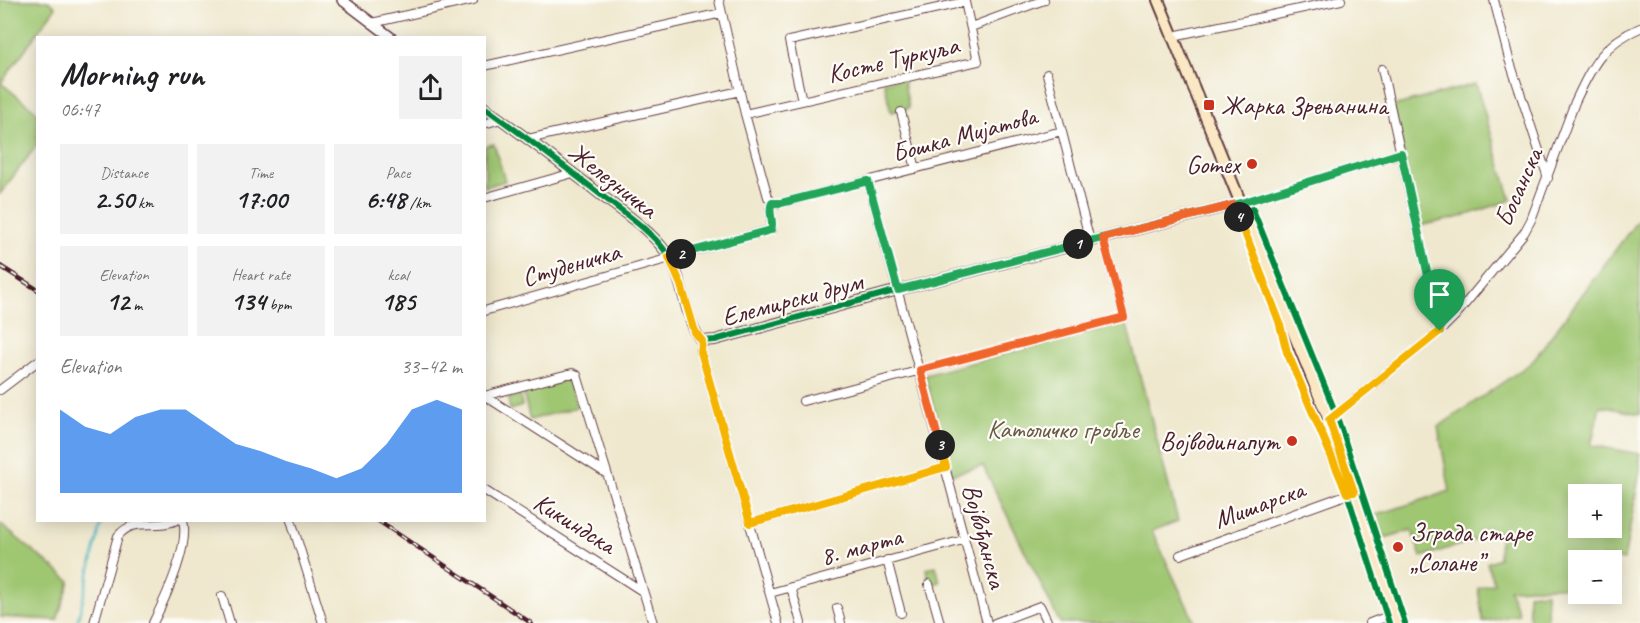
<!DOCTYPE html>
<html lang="en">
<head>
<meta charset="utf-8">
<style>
	body { margin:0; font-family:Caveat,sans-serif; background:#f2f2f2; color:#202124; height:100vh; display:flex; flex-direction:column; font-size:22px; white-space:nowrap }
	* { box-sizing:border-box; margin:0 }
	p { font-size:20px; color:#757577 }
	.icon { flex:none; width:33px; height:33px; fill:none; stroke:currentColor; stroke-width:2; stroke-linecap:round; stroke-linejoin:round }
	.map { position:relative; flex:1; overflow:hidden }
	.details { position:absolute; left:36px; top:36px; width:450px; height:486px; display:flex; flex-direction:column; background:#fff; border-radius:0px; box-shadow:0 3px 15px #0003 }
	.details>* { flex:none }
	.controls { position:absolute; left:1568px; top:484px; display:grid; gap:12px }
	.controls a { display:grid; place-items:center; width:54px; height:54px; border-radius:0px; background:#fff; box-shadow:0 3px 15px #0003; font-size:30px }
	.pin { position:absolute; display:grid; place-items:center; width:51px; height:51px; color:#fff; margin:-62px -26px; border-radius:50% 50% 50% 0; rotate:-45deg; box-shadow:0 0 6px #0007 }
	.pin .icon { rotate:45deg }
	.km { position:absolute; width:30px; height:30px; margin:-15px; border-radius:50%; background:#222; color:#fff; font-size:16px; line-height:30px; text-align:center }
	.round { display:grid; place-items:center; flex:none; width:63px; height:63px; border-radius:0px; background:#f2f2f2 }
	.summary { display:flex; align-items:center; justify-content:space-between; height:102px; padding:0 24px }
	h1 { font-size:33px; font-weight:700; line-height:45px }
	.metrics { display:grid; grid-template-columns:repeat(3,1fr); gap:9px; height:102px; padding:6px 24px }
	.metrics div { display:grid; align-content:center; border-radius:0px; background:#f2f2f2; text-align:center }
	.metrics b { font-size:26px; font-weight:700 }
	.metrics small { font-size:16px; font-weight:400 }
	.metrics p { font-size:16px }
	.chart { height:168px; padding:12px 24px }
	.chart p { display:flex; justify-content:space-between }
	.chart svg { width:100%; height:108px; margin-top:6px; fill:#1a73e8; opacity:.7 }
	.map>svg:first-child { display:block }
	.green { fill:#9fc671; stroke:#74724e; stroke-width:1.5; fill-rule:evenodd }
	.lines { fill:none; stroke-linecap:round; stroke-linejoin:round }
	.stream { stroke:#47b6c1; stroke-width:2 }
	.minor-casing { stroke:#633d43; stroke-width:10 }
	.tertiary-casing { stroke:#633d43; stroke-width:12 }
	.secondary-casing { stroke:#633d43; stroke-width:14 }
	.minor { stroke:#fff; stroke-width:8 }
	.tertiary { stroke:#fff; stroke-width:9 }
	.secondary { stroke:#fae7c3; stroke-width:10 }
	.rail-casing { stroke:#4a1f2b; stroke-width:4.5 }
	.rail { stroke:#fdfcf7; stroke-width:2; stroke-dasharray:7; stroke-linecap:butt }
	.cycleway-casing { stroke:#fdfcf7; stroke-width:10 }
	.cycleway { stroke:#00873e; stroke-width:6 }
	.split-1-casing { stroke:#fff; stroke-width:12 }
	.split-2-casing { stroke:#fff; stroke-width:12 }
	.split-3-casing { stroke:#fff; stroke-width:12 }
	.split-4-casing { stroke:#fff; stroke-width:12 }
	.split-5-casing { stroke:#fff; stroke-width:12 }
	.split-1 { stroke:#22a559; stroke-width:8 }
	.split-2 { stroke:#22a559; stroke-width:8 }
	.split-3 { stroke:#f5b400; stroke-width:8 }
	.split-4 { stroke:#f0652b; stroke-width:8 }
	.split-5 { stroke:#f5b400; stroke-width:8 }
	.poi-dot { fill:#c8321e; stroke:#fdfcf7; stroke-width:2 }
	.labels { text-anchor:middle; stroke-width:4.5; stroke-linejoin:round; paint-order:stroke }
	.street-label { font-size:26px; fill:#4a1f2b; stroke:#fdfcf7 }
	.poi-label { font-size:26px; fill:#4a1f2b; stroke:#fdfcf7; text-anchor:start }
	.park-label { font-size:26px; fill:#685944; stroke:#fdfcf7 }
</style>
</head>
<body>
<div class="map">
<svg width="1640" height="623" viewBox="0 0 1640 623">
	<rect width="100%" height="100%" fill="#fdfcf7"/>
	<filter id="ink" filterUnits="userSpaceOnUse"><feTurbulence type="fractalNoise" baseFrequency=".0167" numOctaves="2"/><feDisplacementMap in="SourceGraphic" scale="12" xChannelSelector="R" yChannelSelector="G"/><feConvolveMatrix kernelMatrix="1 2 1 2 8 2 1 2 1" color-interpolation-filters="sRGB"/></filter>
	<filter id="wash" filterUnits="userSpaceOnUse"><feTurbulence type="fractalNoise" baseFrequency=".008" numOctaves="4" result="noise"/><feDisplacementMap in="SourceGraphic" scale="24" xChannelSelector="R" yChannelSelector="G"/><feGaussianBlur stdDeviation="1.35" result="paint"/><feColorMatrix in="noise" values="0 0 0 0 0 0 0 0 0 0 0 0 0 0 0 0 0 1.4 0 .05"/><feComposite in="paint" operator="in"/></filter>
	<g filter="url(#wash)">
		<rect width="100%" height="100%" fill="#efe8ce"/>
		<path class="green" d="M0,0H47L56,7L1,83L37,112V145L0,194Z
			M903,78L909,108L891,112L884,82Z
			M1476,84L1511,200L1461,217L1419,226L1393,106Z
			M494,144L505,181L485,187V146Z
			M1640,217V414L1600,406L1591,445L1640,454V471L1624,560L1602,557V561H1578V586L1509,589L1519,614L1483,622L1478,588L1494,583L1487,563L1499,558L1500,532L1421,557L1412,530L1384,538L1376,515L1450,491L1438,427L1531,363ZM1578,495H1611V528H1578Z
			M1126,322L1178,521L1152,531L1195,623H1060L983,466L952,474L925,375Z
			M569,379L577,407L530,420L523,392Z
			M520,395L522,406L510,410L508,399Z
			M0,524L70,581L57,620L0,617Z
			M936,566L940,582L931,585L926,569Z
			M1546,592L1548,623H1530L1528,594Z"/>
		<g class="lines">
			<path class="stream" d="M77,623L102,520"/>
		</g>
	</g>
	<g filter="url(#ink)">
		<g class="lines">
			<g class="minor-casing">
				<path id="minor" d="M1494,0L1509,59L1548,178
					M372,23L473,0
					M971,27L1044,0
					M1173,36L1341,0
					M484,66L722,13
					M1382,69L1440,331
					M1047,74L1090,241
					M901,112L916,169
					M745,114L978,61L965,2L789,41L802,101
					M484,124L501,119
					M528,139L740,91
					M868,181L987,623
					M484,198L573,173
					M772,203H781L1062,131
					M1241,203L1401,153
					M484,311L772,229L770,208L772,203L768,197L745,114L719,0
					M702,341L701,352L778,623
					M0,390L38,361
					M484,396L572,373L577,375L653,623
					M485,396L607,474
					M803,401L1124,317L1103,238
					M1329,420L1440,331L1455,316L1524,233L1531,220L1575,102C1592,66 1602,44 1640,28
					M484,490L642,591
					M291,520L323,623
					M750,523L946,467
					M1180,555L1354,492
					M887,560L901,613
					M929,584L940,623
					M791,587L801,623
					M770,593L963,540
					M222,596L230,623
					M837,608L841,623
					M94,623L118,536C134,516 157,530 177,520
					M153,623C165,599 190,546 183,520
					M995,623L1040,606L1048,623
					M1370,623L1394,614"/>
			</g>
			<g class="tertiary-casing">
				<path id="tertiary" d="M342,0L392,38
					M484,107C524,136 563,165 601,195C624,213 649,229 666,252C684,276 685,324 702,341L715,340L898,290L1241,203"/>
			</g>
			<g class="secondary-casing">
				<path id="secondary" d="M1158,0L1329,420L1365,524L1397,623"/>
			</g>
			<use href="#minor" class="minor"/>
			<use href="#tertiary" class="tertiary"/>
			<use href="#secondary" class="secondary"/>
			<g class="rail-casing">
				<path id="rail" d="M0,266L38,290
					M377,520L531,623"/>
			</g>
			<use href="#rail" class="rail"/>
			<g class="cycleway-casing">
				<path id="cycleway" d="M484,107C524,136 563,165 601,195C624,213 649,229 666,252C684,276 685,324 702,341L715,340L898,290L1249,200L1336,414L1405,623
					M1233,205L1279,321L1287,353L1347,493L1389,623"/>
			</g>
			<use href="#cycleway" class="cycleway"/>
		</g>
	</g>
	<g class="lines" filter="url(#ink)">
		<g class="split-1-casing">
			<path id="split-1" d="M1078,244L1241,203L1401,153L1440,331"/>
		</g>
		<g class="split-2-casing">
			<path id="split-2" d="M681,254L771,230C775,221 767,212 772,203H781L868,181L898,290L1078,244"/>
		</g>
		<g class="split-3-casing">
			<path id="split-3" d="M681,254L669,257L681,285L695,332L702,341L701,352L750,523L946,467L940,445"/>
		</g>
		<g class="split-4-casing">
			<path id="split-4" d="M940,445L920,370L1124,317L1103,238L1233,205L1239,217"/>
		</g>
		<g class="split-5-casing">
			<path id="split-5" d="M1239,217L1279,321L1287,352L1347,493L1354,492L1329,420L1440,331"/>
		</g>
		<use href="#split-1" class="split-1"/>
		<use href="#split-2" class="split-2"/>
		<use href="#split-3" class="split-3"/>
		<use href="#split-4" class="split-4"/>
		<use href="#split-5" class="split-5"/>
	</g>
	<g class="poi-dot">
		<rect x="1203" y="99" width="12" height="12" rx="3"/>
		<circle cx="1252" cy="164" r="6"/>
		<circle cx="1292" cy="441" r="6"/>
		<circle cx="1398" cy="547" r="6"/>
	</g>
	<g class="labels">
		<g class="street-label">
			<text transform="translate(893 59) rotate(-13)" y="9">Косте Туркуља</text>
			<text transform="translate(964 134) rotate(-15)" y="9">Бошка Мијатова</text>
			<text transform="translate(613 180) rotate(38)" y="9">Железничка</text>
			<text transform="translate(1518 187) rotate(-66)" y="9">Босанска</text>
			<text transform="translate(571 264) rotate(-16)" y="9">Студеничка</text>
			<text transform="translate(792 299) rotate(-15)" y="9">Елемирски друм</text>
			<text transform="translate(1259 504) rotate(-20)" y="9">Мишарска</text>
			<text transform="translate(575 523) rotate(32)" y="9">Кикиндска</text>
			<text transform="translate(985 536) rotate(75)" y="9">Војвођанска</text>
			<text transform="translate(861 546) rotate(-15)" y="9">8. марта</text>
		</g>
		<g class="poi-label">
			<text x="1221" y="114">Жарка Зрењанина</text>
			<text x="1240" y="173" text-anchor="end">Gomex</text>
			<text x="1280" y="450" text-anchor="end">Војводинапут</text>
			<text x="1410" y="541">Зграда старе<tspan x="1410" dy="30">„Солане”</tspan></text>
		</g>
		<g class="park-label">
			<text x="1063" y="438">Католичко гробље</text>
		</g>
	</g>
</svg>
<div class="controls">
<a>+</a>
<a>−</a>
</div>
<div class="pin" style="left:1440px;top:331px;background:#1e9e55"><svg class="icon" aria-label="arrive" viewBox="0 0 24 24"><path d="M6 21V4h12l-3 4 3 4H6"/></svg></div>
<b class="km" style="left:1078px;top:244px">1</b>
<b class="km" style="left:681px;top:254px">2</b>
<b class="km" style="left:940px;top:445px">3</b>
<b class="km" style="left:1239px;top:217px">4</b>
<section class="details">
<div class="summary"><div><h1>Morning run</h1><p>06:47</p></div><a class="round"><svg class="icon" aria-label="share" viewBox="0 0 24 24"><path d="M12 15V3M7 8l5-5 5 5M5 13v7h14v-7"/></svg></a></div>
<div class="metrics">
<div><p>Distance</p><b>2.50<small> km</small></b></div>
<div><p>Time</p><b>17:00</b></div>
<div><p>Pace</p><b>6:48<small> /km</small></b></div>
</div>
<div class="metrics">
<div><p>Elevation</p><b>12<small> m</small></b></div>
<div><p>Heart rate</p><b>134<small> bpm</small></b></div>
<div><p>kcal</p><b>185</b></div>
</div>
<div class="chart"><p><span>Elevation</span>33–42 m</p>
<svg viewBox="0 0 160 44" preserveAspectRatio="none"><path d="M0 44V10L10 17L20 20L30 13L40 10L50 10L60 17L70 24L80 27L90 31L100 34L110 38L120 34L130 24L140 10L150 6L160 10V44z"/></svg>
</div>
</section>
</div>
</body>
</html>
